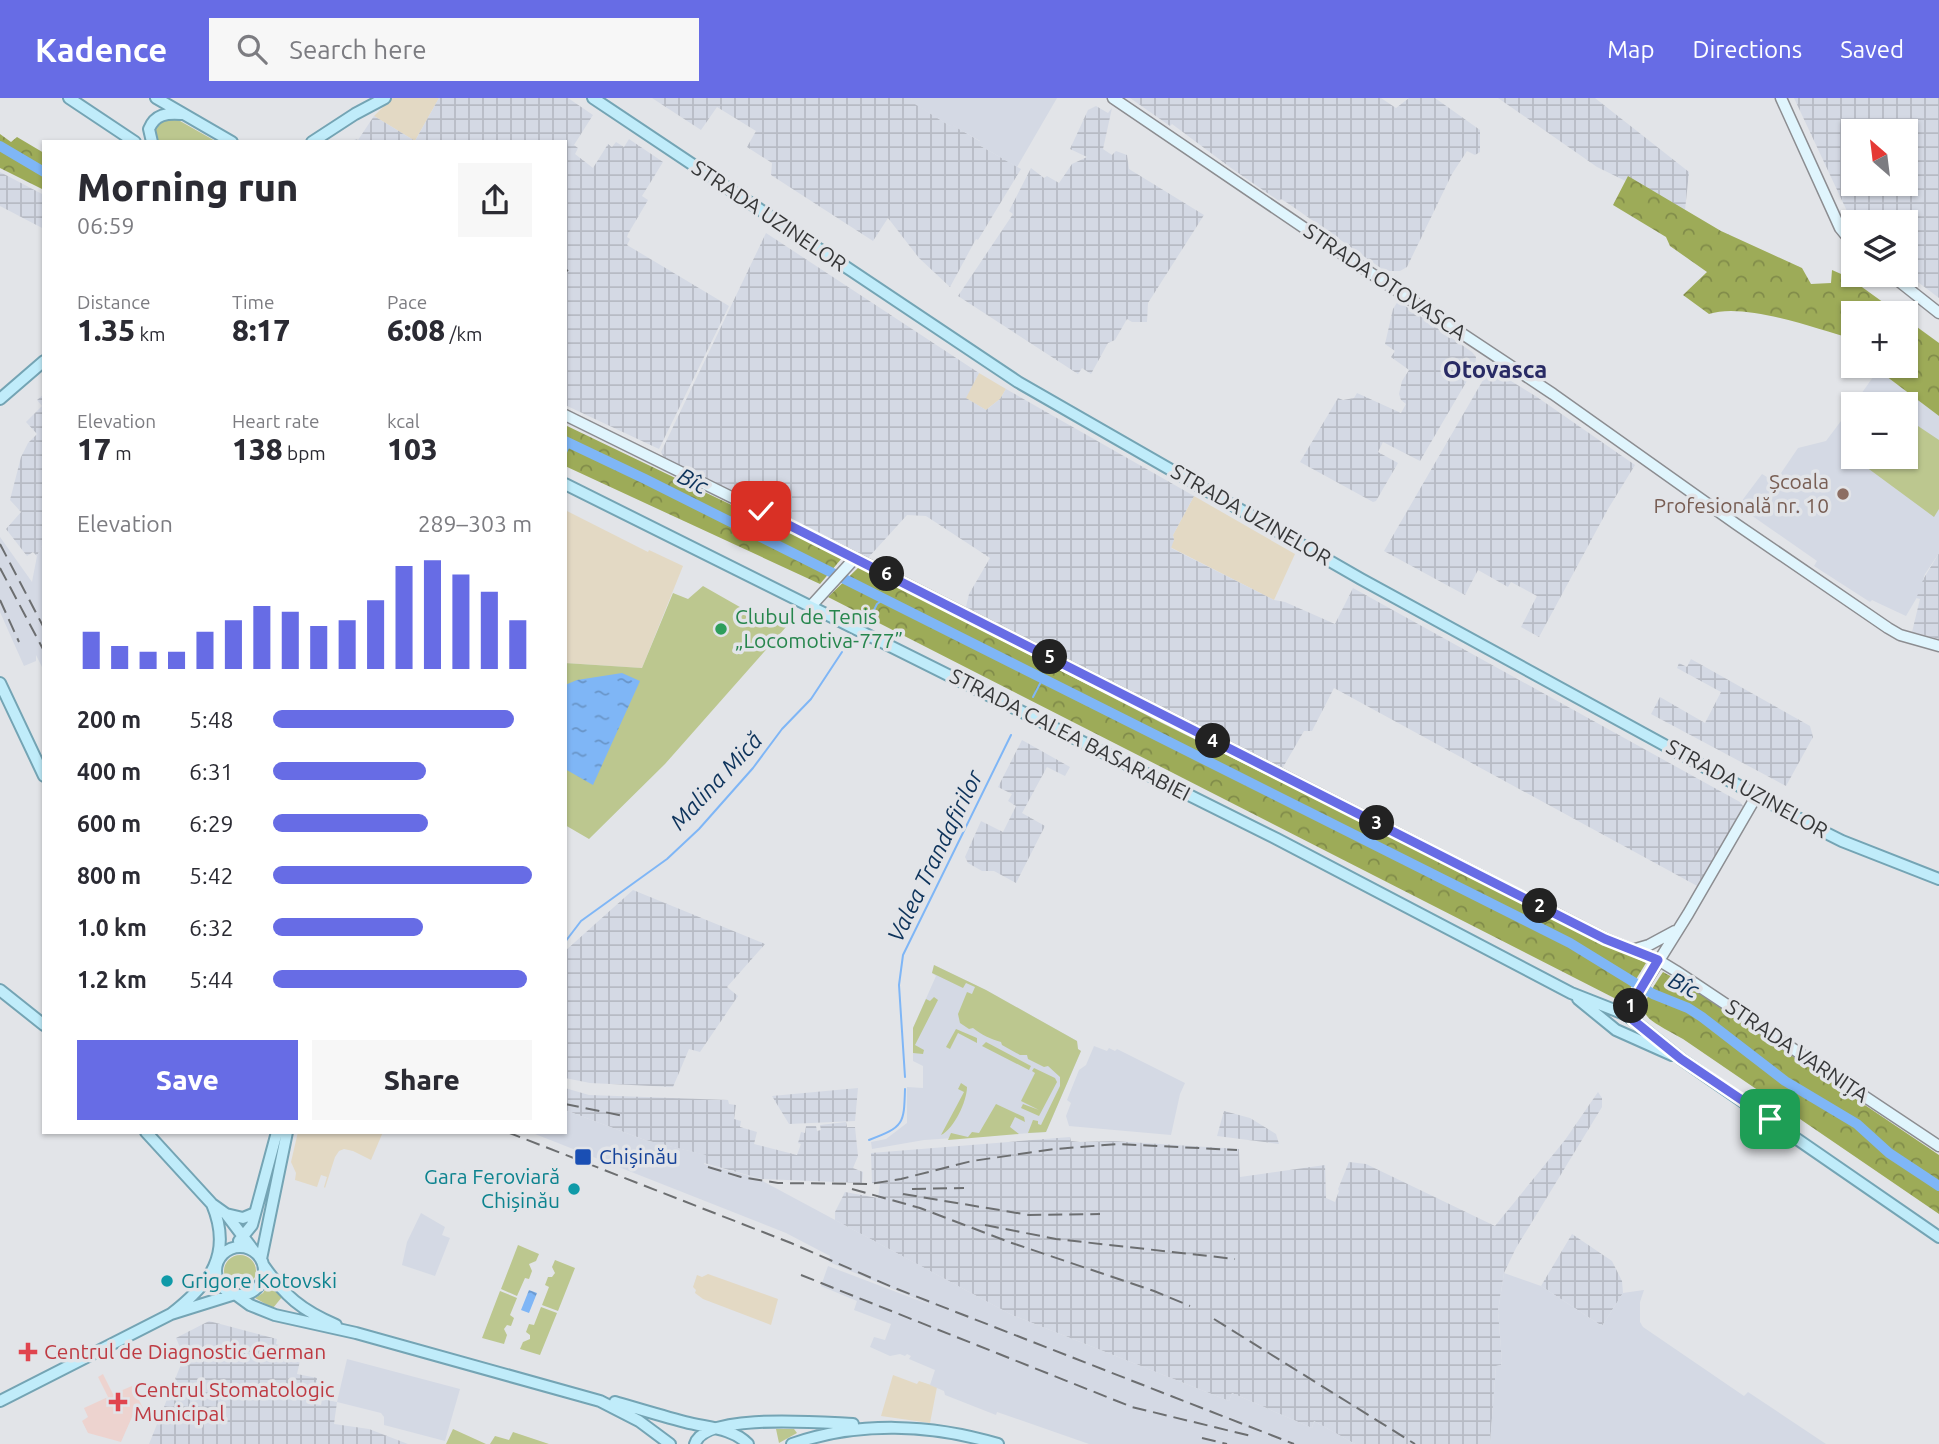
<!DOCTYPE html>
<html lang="en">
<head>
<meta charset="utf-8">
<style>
	body { margin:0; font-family:Ubuntu,sans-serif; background:#f7f7f7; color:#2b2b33; height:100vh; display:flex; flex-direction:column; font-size:26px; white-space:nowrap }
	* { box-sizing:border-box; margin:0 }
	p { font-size:23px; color:#7c7c81 }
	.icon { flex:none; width:38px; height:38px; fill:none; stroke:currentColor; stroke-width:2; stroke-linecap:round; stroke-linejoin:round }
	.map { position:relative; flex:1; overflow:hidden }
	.details { position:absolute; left:42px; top:42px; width:525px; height:994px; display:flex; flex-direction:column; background:#fff; border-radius:0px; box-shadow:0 2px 5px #0004 }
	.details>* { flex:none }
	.needle { width:46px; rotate:332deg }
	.buttons { position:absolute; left:1841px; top:21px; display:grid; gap:14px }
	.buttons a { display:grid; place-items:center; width:77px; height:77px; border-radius:0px; background:#fff; box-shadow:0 2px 5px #0004; font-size:35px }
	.pin { position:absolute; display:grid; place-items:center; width:60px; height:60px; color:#fff; margin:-30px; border-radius:14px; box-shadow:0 4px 10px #0006 }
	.km { position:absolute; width:35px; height:35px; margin:-18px; border-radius:50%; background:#222; color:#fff; font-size:19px; line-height:35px; text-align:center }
	.round { display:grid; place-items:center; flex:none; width:74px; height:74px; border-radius:0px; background:#f7f7f7 }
	.head { display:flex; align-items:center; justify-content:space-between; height:119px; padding:0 35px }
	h1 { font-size:38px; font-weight:800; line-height:52px }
	.stats { display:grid; grid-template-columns:repeat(3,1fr); gap:10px; height:119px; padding:7px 35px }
	.stats div { display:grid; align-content:center }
	.stats b { font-size:30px; font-weight:800 }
	.stats small { font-size:19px; font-weight:400 }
	.stats p { font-size:19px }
	.chart { height:196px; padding:14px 35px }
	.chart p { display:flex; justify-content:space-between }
	.chart svg { width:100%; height:126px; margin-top:7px; stroke:#676ce5; stroke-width:6 }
	.primary-button { display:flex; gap:14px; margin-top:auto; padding:14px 35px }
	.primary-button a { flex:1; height:80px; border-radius:0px; background:#676ce5; color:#fff; font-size:28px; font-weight:800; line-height:80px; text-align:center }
	.primary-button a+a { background:#f7f7f7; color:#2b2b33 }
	ul { padding:0 35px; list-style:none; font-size:23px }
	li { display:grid; grid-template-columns:112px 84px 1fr; align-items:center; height:52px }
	li i { height:18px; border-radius:9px; background:#676ce5 }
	header { display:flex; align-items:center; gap:42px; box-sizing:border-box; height:98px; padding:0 35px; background:#676ce5; color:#fff }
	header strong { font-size:33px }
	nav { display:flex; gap:38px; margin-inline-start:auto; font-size:24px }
	.search { width:490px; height:63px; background:#f7f7f7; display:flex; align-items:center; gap:18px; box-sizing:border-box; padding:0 24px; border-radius:0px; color:#7c7c81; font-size:26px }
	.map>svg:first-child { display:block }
	.commercial { fill:#e3d9c4 }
	.industrial { fill:url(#industrial-grid); fill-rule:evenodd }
	.built { fill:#d4d9e4 }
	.medical { fill:#edd3cf }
	.green { fill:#bcc78f }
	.forest { fill:url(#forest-crowns) }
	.water { fill:url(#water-ripples) }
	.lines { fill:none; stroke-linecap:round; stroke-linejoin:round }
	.stream { stroke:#7fb6f6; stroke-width:2 }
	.river { stroke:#7fb6f6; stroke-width:10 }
	.secondary-casing { stroke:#8c8d91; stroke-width:13 }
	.primary-casing { stroke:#74a4b4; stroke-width:14 }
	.secondary { stroke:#e0f5fd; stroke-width:10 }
	.primary { stroke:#c0ecfa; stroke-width:10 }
	.rail { stroke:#6c6e70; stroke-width:2; stroke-dasharray:14 7; stroke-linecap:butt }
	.route-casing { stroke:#fff; stroke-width:14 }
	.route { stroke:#676ce5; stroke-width:9 }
	.education-dot { fill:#8d6e63; stroke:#e2e4e8; stroke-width:2.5 }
	.leisure-dot { fill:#2e9e5b; stroke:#e2e4e8; stroke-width:2.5 }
	.transit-dot { fill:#1a4fb4; stroke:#e2e4e8; stroke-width:2.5 }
	.culture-dot { fill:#0f9aa8; stroke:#e2e4e8; stroke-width:2.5 }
	.health-dot { fill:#e0444e; stroke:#e2e4e8; stroke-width:2.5 }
	.labels { text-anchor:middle; stroke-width:7; stroke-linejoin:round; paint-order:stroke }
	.street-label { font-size:21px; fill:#363738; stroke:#e2e4e8 }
	.education-label { font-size:21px; fill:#785e54; stroke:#e2e4e8; text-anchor:end }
	.leisure-label { font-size:21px; fill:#27864d; stroke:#e2e4e8; text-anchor:start }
	.transit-label { font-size:21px; fill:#164399; stroke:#e2e4e8; text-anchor:start }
	.culture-label { font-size:21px; fill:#0d838f; stroke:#e2e4e8; text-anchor:end }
	.health-label { font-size:21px; fill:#be3a42; stroke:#e2e4e8; text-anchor:start }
	.water-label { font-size:23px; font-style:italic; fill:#0d335b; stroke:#e2e4e8 }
	.quarter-label { font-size:24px; font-weight:bold; fill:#282a64; stroke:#e2e4e8 }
</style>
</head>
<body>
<header>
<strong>Kadence</strong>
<div class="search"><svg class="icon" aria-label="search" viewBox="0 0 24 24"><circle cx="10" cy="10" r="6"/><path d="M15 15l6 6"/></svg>Search here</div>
<nav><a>Map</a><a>Directions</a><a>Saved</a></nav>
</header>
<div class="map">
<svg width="1939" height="1346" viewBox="0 0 1939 1346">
	<defs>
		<pattern id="industrial-grid" width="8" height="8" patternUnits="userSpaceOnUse" patternTransform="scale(1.75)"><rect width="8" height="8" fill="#d4d9e4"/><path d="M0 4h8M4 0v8" fill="none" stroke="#b7bbc4"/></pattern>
		<pattern id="forest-crowns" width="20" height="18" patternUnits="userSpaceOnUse" patternTransform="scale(1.75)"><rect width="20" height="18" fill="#9dab58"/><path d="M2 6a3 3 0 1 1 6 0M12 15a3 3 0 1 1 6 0" fill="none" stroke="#818c4a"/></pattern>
		<pattern id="water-ripples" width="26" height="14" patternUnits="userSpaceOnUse" patternTransform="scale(1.75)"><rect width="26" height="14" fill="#7fb6f6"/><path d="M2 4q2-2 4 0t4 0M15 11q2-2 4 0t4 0" fill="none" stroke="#6995c8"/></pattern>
	</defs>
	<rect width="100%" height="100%" fill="#e2e4e8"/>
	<path class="commercial" d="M392,0H439L415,43L374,18Z
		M979,275L1006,291L1000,301L986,312L965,300Z
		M1194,398L1295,456L1274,502L1170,449L1174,442L1173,437Z
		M565,412L648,454L649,452L683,468L642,570L565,565Z
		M298,1034H383L371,1062L353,1053L344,1051L339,1053L335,1059L325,1090L324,1089L327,1079L321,1077L317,1089L295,1082L296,1075L291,1064Z
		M708,1176L778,1201L771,1227L703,1201L695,1195L696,1192L693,1189L697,1177L702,1179Z
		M893,1277L917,1286L919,1283L937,1289L930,1325L881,1318Z"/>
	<path class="industrial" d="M439,0H568L593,17L574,47L578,50L575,56L593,70L608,46L612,49L616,44L624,49L629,41L663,64L642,98L648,102L628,136L627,139L630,141L627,147L729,208L659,351L565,307V44H354L355,41L358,42L374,18L415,43Z
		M652,0H912L911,3L950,28L951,26L981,44L979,47L1021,71L978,142L976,141L950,189L919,160L888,120L873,143L771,77L772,65L747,49L756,33L717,9L701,32Z
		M1130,0H1381L1396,10L1409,0H1435L1480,32V54L1475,57L1467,53L1452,76L1407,169L1400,173H1385L1289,106L1281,101L1279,103L1231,70L1172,26L1170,28Z
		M1498,0H1595L1689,74L1685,112L1597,69Z
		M1794,0H1939V200L1906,175V124H1853V126ZM1906,33V86H1853V33Z
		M1096,8L1108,15L1112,10L1103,51L1112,57L1116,53L1127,57L1129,71L1204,117L1148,205L1147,224H1132L1127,221L1115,242L1108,245L1091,276L1082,270L1078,276L958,198L1013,116L1009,113L1031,70L1044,80L1047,78L1059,85L1072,66L1087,59L1070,51L1088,12Z
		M0,74L44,97V131L0,108Z
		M766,135L979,275L966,300L986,312L1000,301L1006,291L1194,398L1173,437L1174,442L1171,450L1274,502L1285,504L1335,526L1353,490L1740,704L1743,708L1699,789L1334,590L1312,633H1304L1282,671L966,509L969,496L990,460L926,418L907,417L867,461L665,362L661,354Z
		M1398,203L1472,254L1476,259L1475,269L1420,363L1383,344L1378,354L1398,365L1376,403L1373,404L1300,364L1338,300L1343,302L1354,300L1357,295L1401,315L1406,306L1401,302L1399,296L1402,283L1409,272L1391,259L1395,253L1385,246L1393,211Z
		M1490,270L1537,299L1635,367L1608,411L1539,539L1521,529L1537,498L1511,484L1508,489L1478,472L1465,497L1384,453Z
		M44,296V443L37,458L33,454L27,458L6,431L21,414L10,402L21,359L28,345L37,336L26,324L42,308L37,302Z
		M1939,455V541L1912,534L1920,501L1916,500L1921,485Z
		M1691,561L1810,628L1813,639L1786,688L1651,616L1660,599L1705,625L1721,594L1677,570L1679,565L1687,569Z
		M1022,642L1070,669L1065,678L1047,669L1022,715L1045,728L1016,785L994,773H982L968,765L965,759L981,723L1003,734L1016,708L1008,703L1012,696L998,689Z
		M633,792L765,846L727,889L738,898L700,954L689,951L673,989L590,985L565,980V853Z
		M565,990L589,997L728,1002L729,1006L736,1007L734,1021L741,1023L740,1029L757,1034L754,1046L797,1057L801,1046L798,1045L801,1034L805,1035L806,1028H816L817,1033L821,1032L820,1027L846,1024L847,1029H855L858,1058L853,1070L863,1074L862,1085L762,1081L704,1065L705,1057L645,1042L565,1012Z
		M858,990L855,1023L789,1026L772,998Z
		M1598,994L1602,1000V1009L1516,1150L1504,1175L1498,1213L1502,1263L1501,1267L1496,1268L1490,1346H1355L1314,1323L1312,1330L1232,1295L1229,1303L1012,1217L835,1122V1114L845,1094L878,1100L880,1086L872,1085L871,1055L1070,1039L1071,1043L1080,1044L1113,1043L1239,1051L1240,1079L1325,1067L1326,1100L1335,1104L1339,1093L1338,1091L1349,1064L1366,1066L1495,1128L1565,1042Z
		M1224,1013L1250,1020L1276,1036L1279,1046L1217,1038Z
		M1572,1136L1612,1163L1622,1183L1623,1195L1602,1228L1541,1188Z
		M209,1223L277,1241L276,1246L302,1254L297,1276L317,1280L314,1306L321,1307L322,1301L337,1304L334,1326L369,1331L408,1346H149L184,1259L176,1240Z"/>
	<path class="built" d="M912,0H1057L1017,69L979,47L980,43L952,27L950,28L910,3Z
		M1878,272L1939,318V455L1925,476L1916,501L1906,518L1876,504L1872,502L1870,504L1814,468L1817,463L1738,408L1762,376L1775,384L1798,350L1826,343L1853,307V359H1906V306H1854Z
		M0,439L32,484L37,458L44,443V573L36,557V563L24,568L0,514Z
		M934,867L986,892L1077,943L1078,951L1081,953L1046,1034L924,1042L872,1051L871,1044L886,1041L907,1025V989L923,990V968L913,963V930L936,878L932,875Z
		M1094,948L1107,953L1109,950L1115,953L1117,951L1185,985L1180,996L1171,1037L1069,1028L1066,1018L1071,1005L1067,1002L1079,972L1086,967Z
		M565,1012L645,1042L706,1057L704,1066L757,1080L1012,1217L1229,1303L1232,1295L1312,1330L1314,1323L1355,1346H1089L997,1314L996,1317L945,1297L944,1293L930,1287L935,1272L909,1261L911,1258L907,1256L905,1258L900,1256L890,1258L870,1249L874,1239L885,1242L891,1226L854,1212L857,1203L821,1188L828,1168L936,1209L829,1164L830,1158L786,1135L530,1034H565Z
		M421,1115L445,1129L442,1137L450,1140L435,1178L402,1167L407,1144Z
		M1504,1175L1541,1188L1602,1228L1623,1195L1644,1192L1640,1204V1224L1643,1229L1744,1298L1748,1294L1826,1346H1490L1496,1268L1501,1267L1502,1263L1498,1213Z
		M347,1261L460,1291L445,1343L384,1327V1319L381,1315L337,1304Z"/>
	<path class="medical" d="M103,1276L113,1296L132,1288L144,1312L132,1319L121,1344L88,1335L82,1323L88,1319L84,1310L108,1299L98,1279Z"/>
	<path class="green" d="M173,19L217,44H159L155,39L153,31L159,22Z
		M1906,320L1939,342V411L1934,419L1858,363L1861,359H1906Z
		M703,488L768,525L786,529L665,666L589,741L565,727V565L642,570L673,495L688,501Z
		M934,867L986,892L1077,943L1078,951L1081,953L1046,1034L1028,1035L1033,1022L1038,1023V1026L1041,1027L1060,988V979L1048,968L1044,969L1028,961L1027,957H1020L1002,947L1001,944C990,941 982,937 973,930L969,931L960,925L958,916L967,894L972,896L975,889L966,885L963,890L932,875Z
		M934,899L938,902L915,947L924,952L923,956L913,955V930L926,901L930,903Z
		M956,931L977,940V945L958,935L950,951L946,949Z
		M986,944L1031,968L1029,972L982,948Z
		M1034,970L1055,980L1057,984L1039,1018L1021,1010L1023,1006L1039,1012L1021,1003L1035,975L1032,973Z
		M961,985L967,989C967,1003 954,1031 941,1037L964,994L958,991Z
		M996,1006L1024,1019L1025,1024L1015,1019L1010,1029L1019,1036L948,1042L951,1035L968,1039L972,1034L979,1035Z
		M518,1147L539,1156L536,1163L529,1166L532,1173L529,1181L525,1180L517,1198L501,1191Z
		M224 1173a16 16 0 1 1 32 0a16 16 0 1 1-32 0Z
		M555,1162L575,1170L558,1213L542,1207L549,1189L545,1187L548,1179H552L555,1175L552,1169Z
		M270,1184L282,1199L273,1210L255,1200L263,1195Z
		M500,1193L517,1200L510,1217L514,1220L511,1228L507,1227L504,1231L507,1237L504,1246L482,1240Z
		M541,1209L557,1215L540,1257L520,1251L523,1244L530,1241V1237L526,1234L529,1226L534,1227Z
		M453,1331L486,1346H446Z
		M776,1331H794L797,1335L779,1345Z
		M513,1334L549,1346H490L495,1338L509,1342Z"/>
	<path class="forest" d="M0,36L11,44L17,39L44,55V92L0,70Z
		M1628,78L1721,133L1802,170L1811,186L1831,185L1832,172L1848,179L1898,215H1853V241C1816,231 1745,204 1709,216L1683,197L1707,174L1670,148L1666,139L1613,107Z
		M1906,221L1939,245V318L1878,272L1879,268H1906Z
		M565,327L842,460L820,486L565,368Z
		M859,469L1162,625L1646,865L1622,904L828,499Z
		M1663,874L1685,886L1939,1057V1116L1683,941C1639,916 1633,919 1663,874Z"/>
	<path class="water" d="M622,575L640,583L593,687L565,671V587L577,582Z
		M529,1192L537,1195L529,1215L521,1212Z"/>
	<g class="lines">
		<path class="stream" d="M565,357L570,345
			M870,520L877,506L884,501
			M1033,599L1043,580
			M565,844L581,823L667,761L699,731L753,670L782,631L811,601L842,554
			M905,979L899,887L903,857L1011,637
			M869,1042C904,1029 904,1026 905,991"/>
		<path class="river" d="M0,48L44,74
			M565,343L645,381L1570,845L1653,896L1688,910L1702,919L1785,983L1857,1026L1889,1055L1939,1088"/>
		<g class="secondary-casing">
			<path id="secondary" d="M1113,0L1372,176L1553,296L1736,426L1888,530L1900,537L1939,548
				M1781,0L1840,130L1853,146
				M1891,177L1939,215
				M565,317L855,460L1606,841L1658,862L1676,873L1939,1048
				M812,507L855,460
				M1632,852L1649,847L1675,833
				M1619,913L1630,909L1688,816L1757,697"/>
		</g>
		<g class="primary-casing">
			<path id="primary" d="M69,0L135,44
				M156,0L232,44
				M593,0L1018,284L1361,481L1816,730L1842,743L1939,781
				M152,44L149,31C155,16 167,15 181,16
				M312,44L355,16L385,0
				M0,301L44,263
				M565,386L1277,741L1571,895L1627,917L1681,961L1939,1139
				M0,585L44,678
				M0,892L44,927
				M1578,901L1616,932L1672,957
				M146,1034L212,1106L226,1116L254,1153
				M226,1116L243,1120L255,1115
				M239,1143L252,1127L277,1034
				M216 1173a24 24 0 1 1 48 0a24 24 0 1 1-48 0Z
				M261,1161L287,1034
				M264,1168C285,1198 301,1212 336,1227
				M171,1216L235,1196L250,1207L275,1217L356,1235L600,1303L639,1323L670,1346
				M0,1303L171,1216C210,1186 233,1156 212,1106
				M615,1304C639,1311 662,1318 685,1324C707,1330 731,1329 748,1346
				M695,1346C704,1314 825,1325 853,1326
				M792,1346C859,1323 931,1326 998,1346"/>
		</g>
		<use href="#secondary" class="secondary"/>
		<use href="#primary" class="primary"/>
		<path class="rail" d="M565,171L568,173
			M0,446L44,530
			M0,470L44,553
			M44,477V503
			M0,502L19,544
			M565,1006L624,1018
			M507,1034L791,1145L892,1189L1294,1346
			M708,1069L741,1079L778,1085L870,1086L901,1081L972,1063L1055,1051L1118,1046L1237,1052
			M852,1091L920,1110L1009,1144L1154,1193L1190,1208
			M912,1091L964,1090
			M903,1096L1029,1117L1100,1116
			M985,1127L1056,1141L1235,1161
			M801,1177L1132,1309L1251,1338
			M1214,1221L1415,1346
			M1202,1340L1227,1346"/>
	</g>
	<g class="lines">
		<g class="route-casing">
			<path id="route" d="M761,413L1605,841L1658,862L1630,909L1633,922L1681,961L1770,1021"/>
		</g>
		<use href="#route" class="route"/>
	</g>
	<circle class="education-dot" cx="1843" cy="396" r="7"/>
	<circle class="leisure-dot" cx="721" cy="531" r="7"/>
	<rect class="transit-dot" x="574" y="1050" width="18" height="18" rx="3.5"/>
	<g class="culture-dot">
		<circle cx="574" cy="1091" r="7"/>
		<circle cx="167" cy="1183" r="7"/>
	</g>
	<g class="health-dot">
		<path d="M24.5 1243.5h7v7h7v7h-7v7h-7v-7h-7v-7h7z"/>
		<path d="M114.5 1293.5h7v7h7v7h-7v7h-7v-7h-7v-7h7z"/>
	</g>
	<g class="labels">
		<g class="street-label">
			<text transform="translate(769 118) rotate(34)" y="7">STRADA UZINELOR</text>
			<text transform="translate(1385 184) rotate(34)" y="7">STRADA OTOVASCA</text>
			<text transform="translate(1251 417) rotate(30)" y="7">STRADA UZINELOR</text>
			<text transform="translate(1070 637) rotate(27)" y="7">STRADA CALEA BASARABIEI</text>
			<text transform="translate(1747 691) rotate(29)" y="7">STRADA UZINELOR</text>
			<text transform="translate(1797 953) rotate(34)" y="7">STRADA VARNIȚA</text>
		</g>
		<g class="education-label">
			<text x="1829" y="391">Școala<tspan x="1829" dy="24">Profesională nr. 10</tspan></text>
		</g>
		<g class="leisure-label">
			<text x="735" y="526">Clubul de Tenis<tspan x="735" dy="24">„Locomotiva-777”</tspan></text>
		</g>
		<g class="transit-label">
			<text x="599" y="1066">Chișinău</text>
		</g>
		<g class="culture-label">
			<text x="560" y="1086">Gara Feroviară<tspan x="560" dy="24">Chișinău</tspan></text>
			<text x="181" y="1190" text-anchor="start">Grigore Kotovski</text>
		</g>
		<g class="health-label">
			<text x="44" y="1261">Centrul de Diagnostic German</text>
			<text x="134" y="1299">Centrul Stomatologic<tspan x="134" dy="24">Municipal</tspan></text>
		</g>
		<g class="water-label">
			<text transform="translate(693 383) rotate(27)" y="8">Bîc</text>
			<text transform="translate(716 683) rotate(-47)" y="8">Malina Mică</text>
			<text transform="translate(935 758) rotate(-64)" y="8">Valea Trandafirilor</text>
			<text transform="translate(1684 887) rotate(26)" y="8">Bîc</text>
		</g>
		<g class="quarter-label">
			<text x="1495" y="280">Otovasca</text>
		</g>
	</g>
</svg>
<div class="buttons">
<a><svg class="needle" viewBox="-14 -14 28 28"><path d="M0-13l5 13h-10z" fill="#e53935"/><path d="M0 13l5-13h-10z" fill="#7c7c81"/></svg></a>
<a><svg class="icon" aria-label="layers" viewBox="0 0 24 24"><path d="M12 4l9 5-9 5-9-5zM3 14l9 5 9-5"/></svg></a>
<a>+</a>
<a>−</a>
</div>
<div class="pin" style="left:1770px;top:1021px;background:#1e9e55"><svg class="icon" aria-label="arrive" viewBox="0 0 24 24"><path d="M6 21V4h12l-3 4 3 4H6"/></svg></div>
<div class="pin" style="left:761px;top:413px;background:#d93025"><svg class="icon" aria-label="check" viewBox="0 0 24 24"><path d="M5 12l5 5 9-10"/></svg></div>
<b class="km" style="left:1631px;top:908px">1</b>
<b class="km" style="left:1540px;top:808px">2</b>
<b class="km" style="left:1377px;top:725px">3</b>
<b class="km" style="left:1213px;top:643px">4</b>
<b class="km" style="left:1050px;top:559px">5</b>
<b class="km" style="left:887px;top:476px">6</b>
<section class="details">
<div class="head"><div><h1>Morning run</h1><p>06:59</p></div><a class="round"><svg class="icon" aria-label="share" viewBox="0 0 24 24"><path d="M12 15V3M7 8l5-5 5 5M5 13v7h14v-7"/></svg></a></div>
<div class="stats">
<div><p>Distance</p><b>1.35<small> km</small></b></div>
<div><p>Time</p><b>8:17</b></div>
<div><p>Pace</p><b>6:08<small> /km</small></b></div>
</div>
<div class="stats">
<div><p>Elevation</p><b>17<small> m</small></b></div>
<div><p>Heart rate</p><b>138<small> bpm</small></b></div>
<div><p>kcal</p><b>103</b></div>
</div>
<div class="chart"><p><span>Elevation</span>289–303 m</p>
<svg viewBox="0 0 160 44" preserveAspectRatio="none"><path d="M5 44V31M15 44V36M25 44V38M35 44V38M45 44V31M55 44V27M65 44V22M75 44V24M85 44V29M95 44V27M105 44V20M115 44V8M125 44V6M135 44V11M145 44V17M155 44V27"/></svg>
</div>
<ul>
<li><b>200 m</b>5:48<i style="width:93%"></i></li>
<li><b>400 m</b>6:31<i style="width:59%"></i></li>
<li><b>600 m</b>6:29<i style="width:60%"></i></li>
<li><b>800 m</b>5:42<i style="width:100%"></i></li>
<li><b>1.0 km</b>6:32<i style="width:58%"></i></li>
<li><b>1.2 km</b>5:44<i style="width:98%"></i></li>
</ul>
<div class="primary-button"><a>Save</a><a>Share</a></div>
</section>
</div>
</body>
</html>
